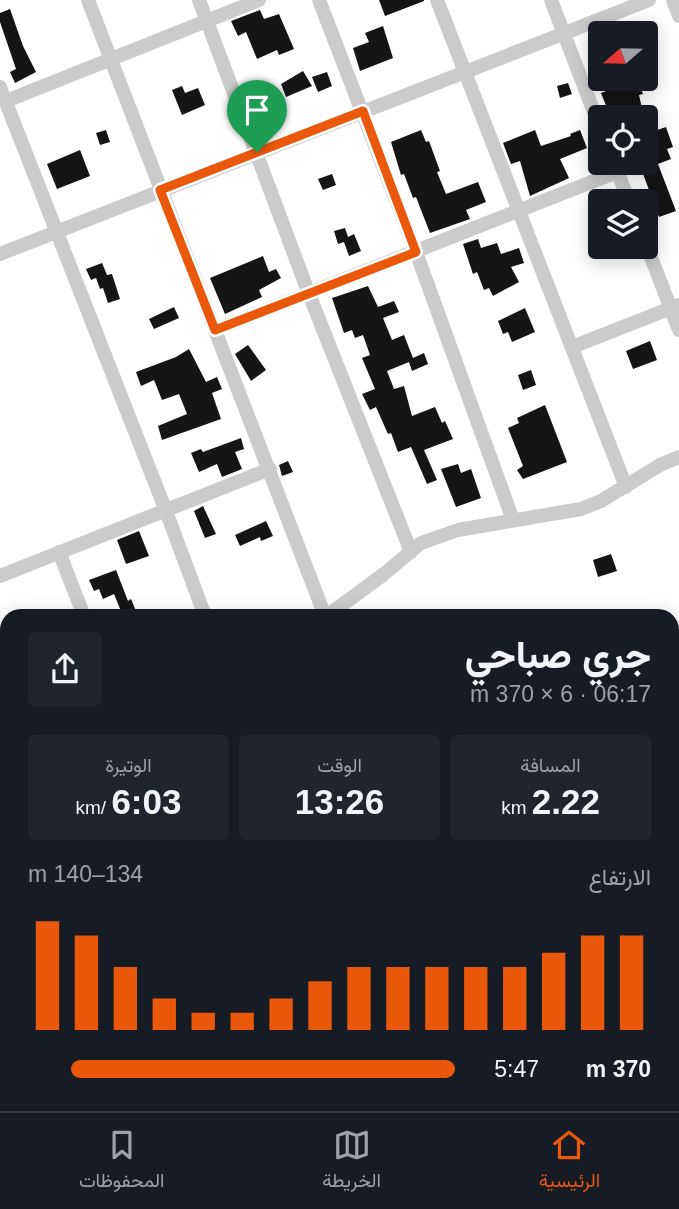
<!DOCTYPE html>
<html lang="ar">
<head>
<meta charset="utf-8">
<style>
	body { margin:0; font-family:Helvetica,Vazirmatn,sans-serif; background:#20242c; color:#f1f3f6; direction:rtl; height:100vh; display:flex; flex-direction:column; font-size:26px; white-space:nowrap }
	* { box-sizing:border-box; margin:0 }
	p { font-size:23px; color:#9ea1a6 }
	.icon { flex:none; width:38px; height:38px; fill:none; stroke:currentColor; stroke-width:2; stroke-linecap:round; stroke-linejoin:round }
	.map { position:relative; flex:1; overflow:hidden; direction:ltr }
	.sheet { position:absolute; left:0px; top:609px; width:679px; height:502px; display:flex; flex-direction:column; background:#171b24; border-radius:21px 21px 0 0; box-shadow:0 4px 18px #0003; direction:rtl }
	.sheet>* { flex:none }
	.needle { width:46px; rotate:250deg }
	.controls { position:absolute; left:588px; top:21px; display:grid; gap:14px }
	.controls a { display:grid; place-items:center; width:70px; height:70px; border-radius:7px; background:#171b24; box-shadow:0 4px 18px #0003; font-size:35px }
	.pin { position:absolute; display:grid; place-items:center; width:60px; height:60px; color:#fff; margin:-72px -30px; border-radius:50% 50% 50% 0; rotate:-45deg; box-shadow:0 0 7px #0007 }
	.pin .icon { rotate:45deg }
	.round { display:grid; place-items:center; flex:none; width:74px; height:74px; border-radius:7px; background:#20242c }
	.overview { display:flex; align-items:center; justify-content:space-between; height:119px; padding:0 28px }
	h1 { font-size:38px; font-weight:800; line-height:52px }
	.metrics { display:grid; grid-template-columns:repeat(3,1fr); gap:10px; height:119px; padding:7px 28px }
	.metrics div { display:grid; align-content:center; border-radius:7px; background:#20242c; text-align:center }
	.metrics b { font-size:35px; font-weight:800 }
	.metrics small { font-size:19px; font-weight:400 }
	.metrics p { font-size:19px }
	.chart { height:196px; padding:14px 28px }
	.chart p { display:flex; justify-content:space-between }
	.chart svg { width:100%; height:126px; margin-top:7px; stroke:#ea580c; stroke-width:6 }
	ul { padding:0 28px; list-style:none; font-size:23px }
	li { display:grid; grid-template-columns:112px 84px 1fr; align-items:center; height:52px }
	li i { height:18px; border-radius:9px; background:#ea580c }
	.tab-bar { display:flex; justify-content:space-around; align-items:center; height:98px; border-top:2px solid #363941; background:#171b24; font-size:19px; color:#9ea1a6 }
	.tab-bar a { display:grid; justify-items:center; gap:4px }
	.tab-bar .current { color:#ea580c }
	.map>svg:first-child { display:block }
	.building { fill:#151515 }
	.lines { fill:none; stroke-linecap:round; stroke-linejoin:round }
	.minor { stroke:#cbcbcb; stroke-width:14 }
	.route-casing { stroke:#fff; stroke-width:14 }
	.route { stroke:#ea580c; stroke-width:9 }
</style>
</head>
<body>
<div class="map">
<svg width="679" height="1111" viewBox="0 0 679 1111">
	<rect width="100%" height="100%" fill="#fff"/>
	<path class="building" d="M379,0H424V1L385,16Z
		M10,9L23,46L36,72L15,83L10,72L16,69L0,22V13Z
		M260,10L264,19L279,14L294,49L279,55L277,50L257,59L246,32L238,36L231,21Z
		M383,26L393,58L360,71L353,48L369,42L365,33Z
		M303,71L312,86L286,97L281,84Z
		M327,72L332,86L318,92L312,77Z
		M637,79L643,94L639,95L644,117H622L617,105L607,108L601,93Z
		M568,83L572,94L560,98L557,86Z
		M182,86L185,93L198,88L205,105L182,115L172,90Z
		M666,127L673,147L667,149L671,159L658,164L676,211L659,217L639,163H646V134Z
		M106,130L110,142L100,145L96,133Z
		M421,130L426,142L429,141L440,171L437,172L446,194L478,182L486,202L466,210L470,219L430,233L416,197L413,198L404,174L401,175L391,142Z
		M535,130L541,146L571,136L570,134L580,130L587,148L560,159L569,178L530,196L520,161L511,164L503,143Z
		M80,150L90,176L57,189L47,164Z
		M332,174L336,185L323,190L318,179Z
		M345,228L348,237L354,234L361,251L349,256L344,242L338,244L334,231Z
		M478,239L481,248L497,243L501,254L519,248L524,263L511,267L519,282L493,296L489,288L484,290L477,272L473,274L463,244Z
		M263,256L269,272L276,269L281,278L259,290L262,297L225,314L210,278Z
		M102,263L107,275L112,274L120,299L108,303L103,288L100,289L96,278L91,280L86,269Z
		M368,286L378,307L394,301L399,312L383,318L392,340L404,335L413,358L424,353L428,364L412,371L409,362L387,371L394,389L404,386L412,416L435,407L442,423L445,421L453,439L424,450L437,480L427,484L411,447L398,452L391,433L388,434L376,407L370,410L362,394L375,389L362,358L370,355L363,335L355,338L352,330L344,333L332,298Z
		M174,307L179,318L154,329L149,319Z
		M525,308L535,332L512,342L508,332L503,334L498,321Z
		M650,341L657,360L633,369L626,351Z
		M248,345L266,370L251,381L235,354Z
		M189,349L206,382L217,377L222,389L212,393L221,419L162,440L158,426L187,414L179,394L162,400L154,380L141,386L136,372L176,357Z
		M531,370L536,385L523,390L518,375Z
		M545,405L567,462L523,479L517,470L523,466L508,428L519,423L517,418Z
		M241,438L244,449L235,452L242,469L222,477L217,464L199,472L191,453L201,449L203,452Z
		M288,461L293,472L282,476L279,465Z
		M458,464L461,473L471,469L481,498L456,507L441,469Z
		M203,506L216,534L205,538L194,511Z
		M266,521L273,536L261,541L260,537L240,546L235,535Z
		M139,531L149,556L126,564L117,540Z
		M611,554L617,571L598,577L593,560Z
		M116,570L128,601L131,599L136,611L123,616L114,594L103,599L99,589L94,591L89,580Z"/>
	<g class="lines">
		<path class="minor" d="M88,0L325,616
			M199,0L309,294L411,552
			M319,0L416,252L513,520
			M437,0L626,487
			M551,0L600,128
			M673,0L679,16
			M0,87L166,511L205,616
			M6,101L259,0
			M614,163L629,201
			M646,244L679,330
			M0,254L649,0
			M215,330L617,172
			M572,347L679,305
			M59,552L84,616
			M0,576L270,469
			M327,616L384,574L421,543L458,530L581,509L601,501L660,465L679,457
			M0,719L7,717"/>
	</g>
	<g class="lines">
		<g class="route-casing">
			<path id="route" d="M363,111L416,252L215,330L160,190Z"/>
		</g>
		<use href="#route" class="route"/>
	</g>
</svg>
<div class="controls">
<a><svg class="needle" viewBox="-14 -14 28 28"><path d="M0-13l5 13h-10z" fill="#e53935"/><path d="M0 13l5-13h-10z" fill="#9ea1a6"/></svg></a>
<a><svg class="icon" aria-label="locate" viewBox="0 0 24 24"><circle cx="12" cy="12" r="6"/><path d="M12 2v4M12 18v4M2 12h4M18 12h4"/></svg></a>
<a><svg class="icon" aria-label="layers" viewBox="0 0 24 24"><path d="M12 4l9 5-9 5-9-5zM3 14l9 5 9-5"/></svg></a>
</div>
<div class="pin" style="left:257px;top:152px;background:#1e9e55"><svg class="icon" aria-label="arrive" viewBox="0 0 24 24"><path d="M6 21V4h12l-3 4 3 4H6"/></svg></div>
<section class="sheet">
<div class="overview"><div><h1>جري صباحي</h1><p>06:17 · 6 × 370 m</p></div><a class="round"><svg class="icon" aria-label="share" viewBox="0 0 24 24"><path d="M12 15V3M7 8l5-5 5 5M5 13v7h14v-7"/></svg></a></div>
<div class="metrics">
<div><p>المسافة</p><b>2.22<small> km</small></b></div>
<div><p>الوقت</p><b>13:26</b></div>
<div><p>الوتيرة</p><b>6:03<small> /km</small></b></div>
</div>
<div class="chart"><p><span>الارتفاع</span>134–140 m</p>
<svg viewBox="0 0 160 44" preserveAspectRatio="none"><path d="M5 44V6M15 44V11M25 44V22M35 44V33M45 44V38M55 44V38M65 44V33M75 44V27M85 44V22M95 44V22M105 44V22M115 44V22M125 44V22M135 44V17M145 44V11M155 44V11"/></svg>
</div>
<ul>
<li><b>370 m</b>5:47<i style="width:90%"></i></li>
</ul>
</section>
</div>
<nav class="tab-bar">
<a class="current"><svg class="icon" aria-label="home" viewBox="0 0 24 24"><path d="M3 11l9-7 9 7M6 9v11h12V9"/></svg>الرئيسية</a>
<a><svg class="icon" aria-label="map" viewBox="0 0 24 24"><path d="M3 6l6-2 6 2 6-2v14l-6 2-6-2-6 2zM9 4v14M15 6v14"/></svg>الخريطة</a>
<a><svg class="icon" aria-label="saved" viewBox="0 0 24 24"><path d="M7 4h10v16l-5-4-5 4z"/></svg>المحفوظات</a>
</nav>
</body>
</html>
